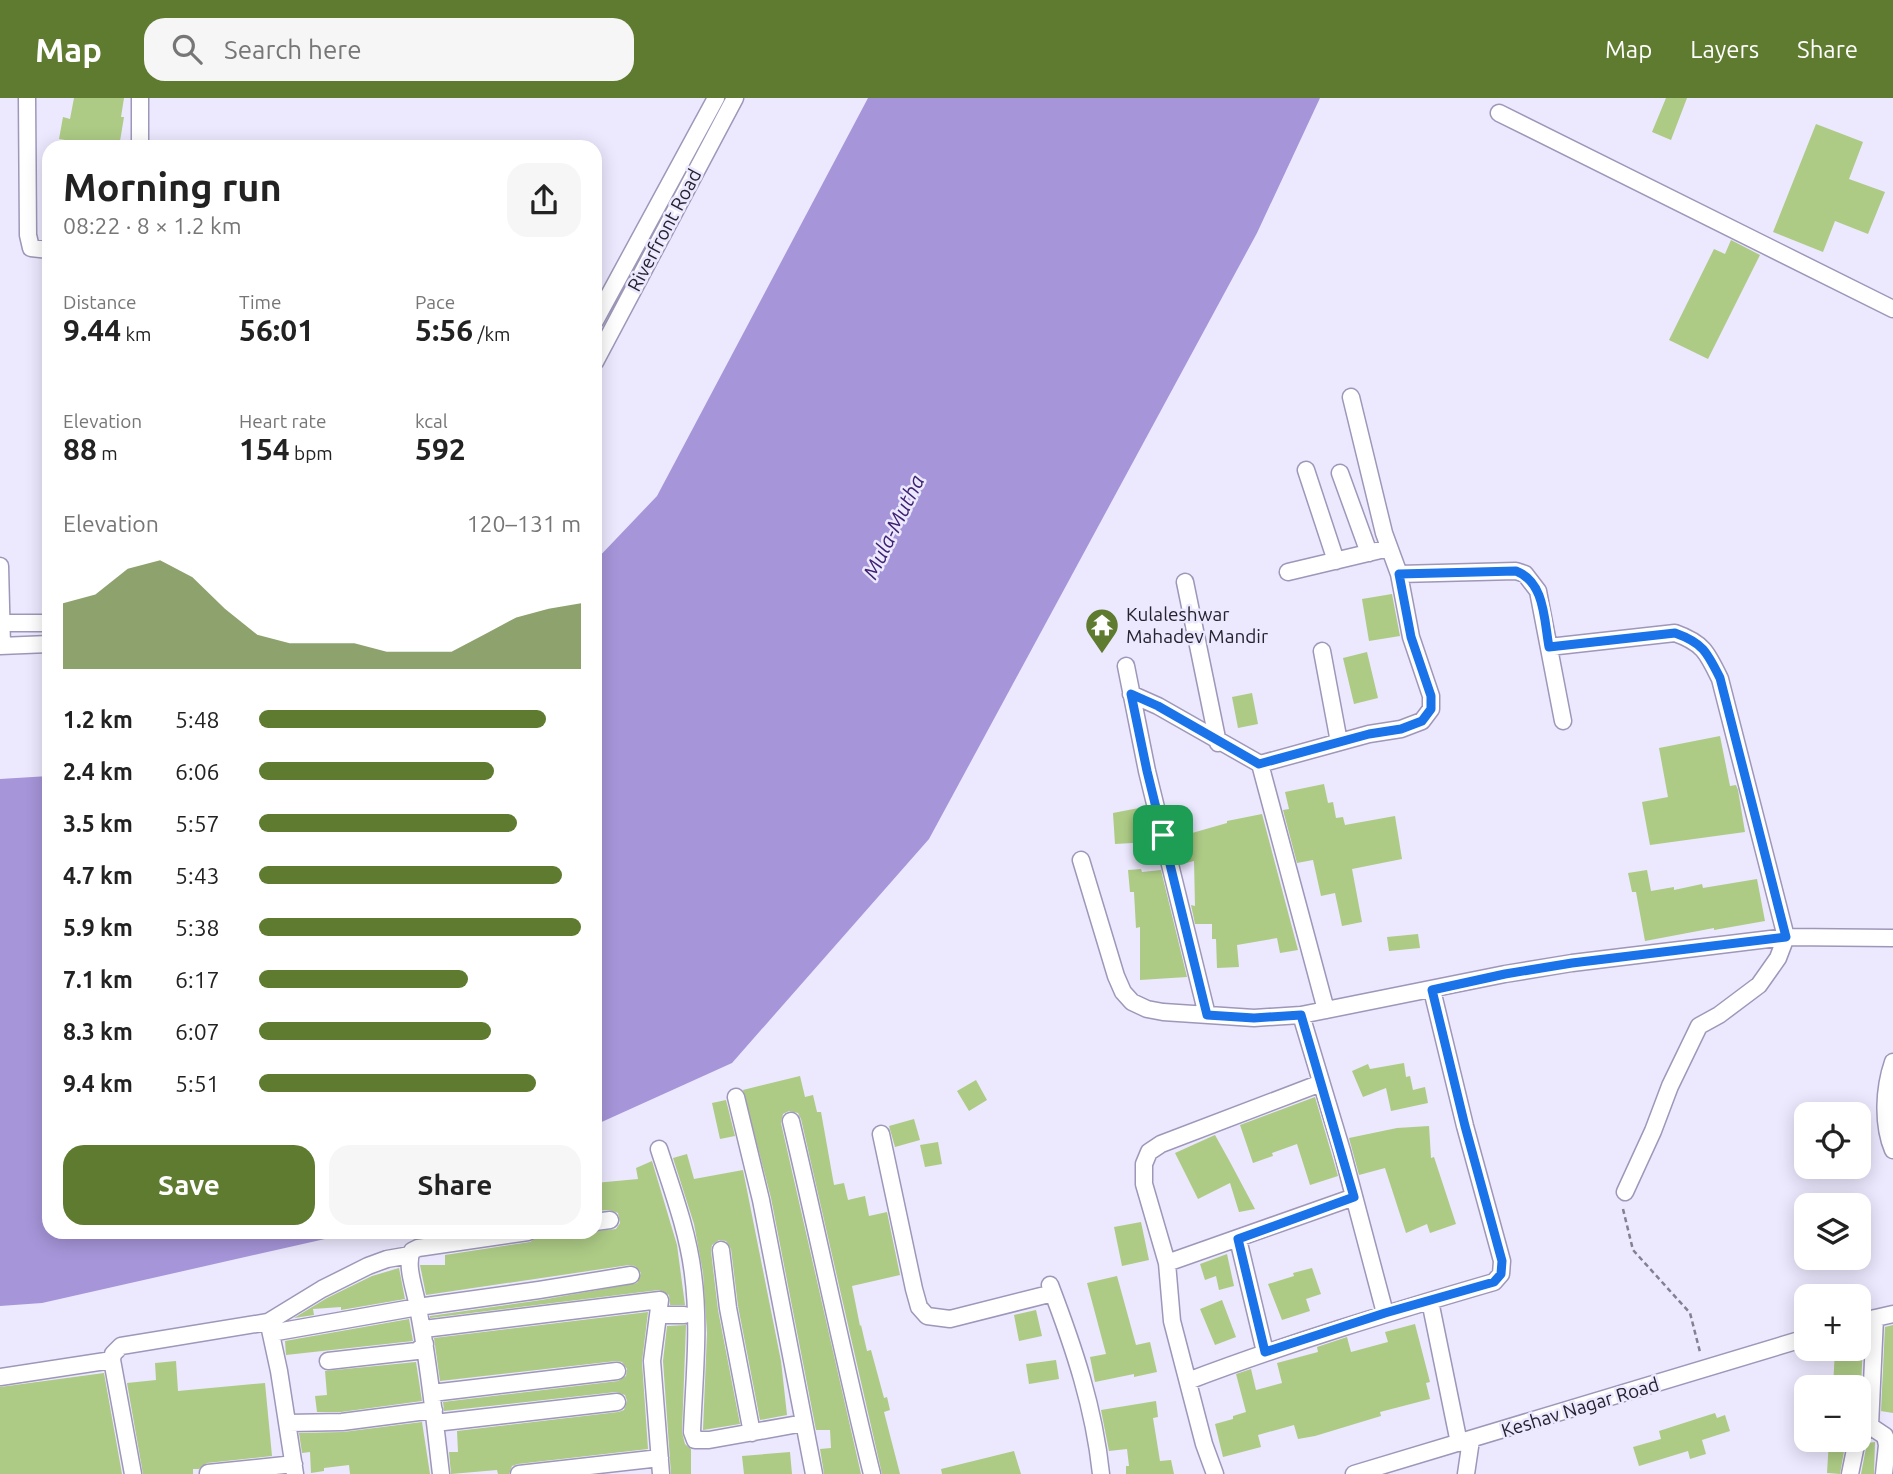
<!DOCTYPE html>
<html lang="en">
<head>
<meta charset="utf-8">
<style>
	body { margin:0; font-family:Ubuntu,sans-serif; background:#f6f6f6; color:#222; height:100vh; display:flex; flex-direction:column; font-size:26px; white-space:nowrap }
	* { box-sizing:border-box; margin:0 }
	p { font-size:23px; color:#767676 }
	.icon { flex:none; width:38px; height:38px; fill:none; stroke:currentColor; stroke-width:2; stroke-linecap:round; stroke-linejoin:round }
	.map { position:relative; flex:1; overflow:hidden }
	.details { position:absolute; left:42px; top:42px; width:560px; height:1099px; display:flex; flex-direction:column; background:#fff; border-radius:21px; box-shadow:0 4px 18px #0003 }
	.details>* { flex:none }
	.fabs { position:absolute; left:1794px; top:1004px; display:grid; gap:14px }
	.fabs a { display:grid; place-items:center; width:77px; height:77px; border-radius:14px; background:#fff; box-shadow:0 4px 18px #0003; font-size:35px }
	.pin { position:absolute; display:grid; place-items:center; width:60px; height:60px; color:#fff; margin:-30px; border-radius:14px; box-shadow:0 4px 10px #0006 }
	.round { display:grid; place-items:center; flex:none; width:74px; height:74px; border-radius:21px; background:#f6f6f6 }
	.headline { display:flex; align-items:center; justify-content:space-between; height:119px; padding:0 21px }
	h1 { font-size:38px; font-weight:600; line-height:52px }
	.metrics { display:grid; grid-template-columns:repeat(3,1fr); gap:10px; height:119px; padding:7px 21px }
	.metrics div { display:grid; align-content:center }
	.metrics b { font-size:30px; font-weight:600 }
	.metrics small { font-size:19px; font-weight:400 }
	.metrics p { font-size:19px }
	.chart { height:196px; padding:14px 21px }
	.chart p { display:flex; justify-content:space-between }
	.chart svg { width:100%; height:126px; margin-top:7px; fill:#5e7b30; opacity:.7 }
	.primary-button { display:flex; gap:14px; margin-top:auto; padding:14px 21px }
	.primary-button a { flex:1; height:80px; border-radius:21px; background:#5e7b30; color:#fff; font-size:28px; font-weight:600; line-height:80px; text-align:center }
	.primary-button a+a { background:#f6f6f6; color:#222 }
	ul { padding:0 21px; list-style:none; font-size:23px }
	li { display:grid; grid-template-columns:112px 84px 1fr; align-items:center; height:52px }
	li i { height:18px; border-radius:9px; background:#5e7b30 }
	header { display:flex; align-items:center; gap:42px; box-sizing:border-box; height:98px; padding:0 35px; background:#5e7b30; color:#fff }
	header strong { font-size:33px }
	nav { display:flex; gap:38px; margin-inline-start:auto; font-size:24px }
	.search { width:490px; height:63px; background:#f6f6f6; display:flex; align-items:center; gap:18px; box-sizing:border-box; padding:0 24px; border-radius:21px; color:#767676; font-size:26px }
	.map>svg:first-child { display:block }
	.water { fill:#a695d9 }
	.building { fill:#adcb85 }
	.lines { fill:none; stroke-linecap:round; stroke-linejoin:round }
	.minor-casing { stroke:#9e97b9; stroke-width:19 }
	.path { stroke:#838091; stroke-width:2.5; stroke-dasharray:5 3.5; stroke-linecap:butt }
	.minor { stroke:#fff; stroke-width:16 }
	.route-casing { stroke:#fff; stroke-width:14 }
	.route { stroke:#1a73e8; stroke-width:9 }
	.labels { text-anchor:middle; stroke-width:5; stroke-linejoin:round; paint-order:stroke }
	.street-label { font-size:19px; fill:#262330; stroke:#ece8fe }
	.poi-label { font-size:19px; fill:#262330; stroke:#ece8fe; text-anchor:start }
	.water-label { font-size:21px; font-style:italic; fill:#3e2171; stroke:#ece8fe }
</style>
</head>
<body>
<header>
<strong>Map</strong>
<div class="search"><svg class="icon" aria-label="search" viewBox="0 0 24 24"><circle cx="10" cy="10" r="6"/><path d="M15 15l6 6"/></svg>Search here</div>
<nav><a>Map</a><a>Layers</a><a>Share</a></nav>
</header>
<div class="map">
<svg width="1893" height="1376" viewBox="0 0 1893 1376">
	<rect width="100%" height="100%" fill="#ece8fe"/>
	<path class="water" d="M868,0H1320L1257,135L929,741L732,965L595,1027V463L657,398Z
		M49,678V1134H356L42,1205L0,1208V681Z"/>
	<path class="building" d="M74,0H124L121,19H124L119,49H63L65,42L59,41L63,19L70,21Z
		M1666,0H1687L1671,42L1652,34Z
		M1816,26L1863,44L1849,81L1885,94L1868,136L1835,123L1823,154L1773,134Z
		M1731,142L1760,157L1708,261L1669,242L1714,151L1725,156Z
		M1392,496L1400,538L1369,543L1362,501Z
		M1367,554L1378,600L1354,606L1343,560Z
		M1252,595L1258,626L1238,630L1232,599Z
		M1720,638L1730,688L1736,687L1738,692L1745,734L1650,747L1642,704L1668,699L1659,650Z
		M1324,686L1328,705L1333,704L1336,720L1343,719L1345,727L1395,718L1402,761L1352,771L1362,824L1342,828L1335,795L1321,798L1313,762L1297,765L1283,712L1289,711L1285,694Z
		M1144,709L1150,744L1115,746L1113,715Z
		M1262,716L1298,852L1280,855L1277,840L1237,847L1239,869L1217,870L1216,841H1212V826H1195L1191,807L1195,808L1194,763L1186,765L1178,739L1227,725V723Z
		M1141,771L1142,774L1161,772L1187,879L1140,882V829L1136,830L1134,794H1130L1128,772Z
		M1647,772L1651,793L1674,789V792L1702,786L1703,790L1757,781L1765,823L1714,832V830L1645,843L1636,794H1632L1628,775Z
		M1418,836L1420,850L1389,853L1387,839Z
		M1404,965L1406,979L1410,978L1413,992L1425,989L1428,1005L1391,1013L1386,990L1363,999L1352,973L1368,966L1370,971Z
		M800,978L805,999L813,997L817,1014H821L834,1087L844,1085L848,1102L865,1098L869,1118L887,1114L900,1177L852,1188L860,1228L861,1227L867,1253L871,1252L884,1300L887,1299L890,1312L884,1314L900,1376H882L801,1021L798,1015L789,1013L783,1016L781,1025L861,1376H824L820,1351L831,1350L830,1332H816L771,1100L743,992Z
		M976,982L987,1002L969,1013L957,993Z
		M1315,999L1338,1078L1310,1087L1297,1046L1272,1055L1273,1058L1253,1065L1240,1027Z
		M726,1002L735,1038L720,1041L712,1005Z
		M914,1021L920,1042L895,1049L889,1028Z
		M1429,1028L1431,1060L1434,1059L1456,1126L1430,1135L1427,1126L1406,1135L1385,1070L1359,1077L1349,1040L1397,1030Z
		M1215,1037L1230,1064L1255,1111L1239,1114L1230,1085L1198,1101L1175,1055Z
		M938,1044L942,1066L925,1069L920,1047Z
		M687,1056L694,1081L743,1072L781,1263L787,1317L760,1322L738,1208L731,1151L726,1143L719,1142L712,1147L711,1153L718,1212L740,1326L703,1332L707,1235L703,1175L694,1126L673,1060Z
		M652,1063L677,1147L685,1207H670L669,1197L659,1192L430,1220V1218L541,1202L637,1185L641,1175L635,1168L629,1167L426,1197L420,1167H445V1157L530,1144L537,1139L616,1131L620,1125L618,1115L609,1112L595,1113V1085L638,1081L636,1070Z
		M1141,1124L1149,1162L1122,1168L1114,1129Z
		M1227,1156L1234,1188L1219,1192L1216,1178L1205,1182L1200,1166Z
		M399,1170L405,1201L341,1212V1209L313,1211L314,1217L294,1220L327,1200L372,1178Z
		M1312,1170L1321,1196L1306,1201L1310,1213L1282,1222L1268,1186L1294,1178L1293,1175Z
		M1117,1178L1136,1247L1150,1244L1157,1274L1134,1279V1276L1095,1284L1090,1259L1106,1256L1087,1185Z
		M1222,1202L1236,1239L1215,1247L1200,1211Z
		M1036,1212L1042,1238L1019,1243L1014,1217Z
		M648,1214L642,1264L648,1351L518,1366L512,1368L509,1376H498L497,1372L451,1376L449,1354H458L457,1333L618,1314L624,1312L627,1303L625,1297L616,1294L444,1313L443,1304L618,1283L626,1278L627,1271L622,1264L616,1263L440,1283L434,1240Z
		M409,1221L413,1243L286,1257L285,1243Z
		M1415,1226L1430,1284L1426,1285L1430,1301L1380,1314L1381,1318L1315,1338L1298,1341L1294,1327L1258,1337L1261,1349L1223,1359L1215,1326L1233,1321V1318L1246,1314L1236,1276L1251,1271L1256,1292L1282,1285L1277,1265L1318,1254L1317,1249L1347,1239L1351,1254L1388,1244L1385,1234Z
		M686,1227L682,1334L685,1346L691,1351V1376H671L663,1263L667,1228Z
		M1893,1227V1315L1881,1313L1885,1229Z
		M1858,1245H1863L1860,1311L1858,1290H1833L1835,1251H1858Z
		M1056,1262L1059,1281L1029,1286L1026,1266Z
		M176,1263L178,1293L265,1285L272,1358L207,1365L199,1371H193V1376H143L127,1285L156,1282L155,1265Z
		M416,1264L422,1303L341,1314H317L315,1298L327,1297L325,1273Z
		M104,1275L122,1376H0V1289Z
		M1156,1303L1158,1319L1153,1320L1160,1363L1171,1362L1174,1376H1126V1368H1129L1127,1351L1109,1353L1101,1312Z
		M1715,1315L1717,1320L1725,1317L1730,1333L1702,1342L1706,1356L1690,1361L1688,1353L1639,1368L1633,1349L1661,1341L1659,1333Z
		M422,1324L430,1376H350L349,1367L324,1370V1373L311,1375L310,1354L302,1355L299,1335L343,1334Z
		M1829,1342H1846L1840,1376L1827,1375Z
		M1875,1344L1874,1376H1861L1867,1345Z
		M1014,1353L1021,1376H942L941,1371Z
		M790,1354L792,1376H744L742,1358Z"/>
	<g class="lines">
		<g class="minor-casing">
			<path id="minor" d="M27,0L28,137L31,150L49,152
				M140,0V49
				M1499,15L1893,211
				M595,223L716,0
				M595,264L735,0
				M1306,372L1336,463
				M1340,375L1369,455
				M0,468L2,548
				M1288,474L1389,450
				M1399,476L1516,473L1525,476L1538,493L1563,623
				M1185,484L1218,645
				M0,525H49
				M0,548L49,546
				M1549,549L1675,535C1703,545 1707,554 1720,581L1786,839L1778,860L1759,887L1719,917L1699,928L1670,988L1653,1033L1625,1094
				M1322,553L1339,644
				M1126,568L1147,673L1207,917
				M1131,596L1158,608L1260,666L1326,912
				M1260,666L1369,636L1401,631L1422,623L1431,611V598L1411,539L1399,476L1384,435L1351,299
				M1081,762L1116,878L1123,894L1132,904L1147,911L1163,914L1254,920L1301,917L1505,876L1572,865L1786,839L1893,840
				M1301,917L1342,1053L1385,1215
				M1893,964C1884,990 1882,1026 1893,1052
				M736,999L761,1102L814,1376
				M791,1023C819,1141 843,1259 872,1376
				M881,1036L914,1191L919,1209L927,1218L950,1221L1053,1195
				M659,1051C672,1091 688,1134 693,1176C700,1228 694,1282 692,1334L695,1342H709L804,1325
				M595,1124L610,1122
				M1238,1141L1265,1254
				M721,1152L728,1210L752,1335
				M1167,1165L1354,1099
				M1050,1187C1074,1250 1094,1309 1101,1376
				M1430,1203L1459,1345
				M658,1217H684
				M1858,1224L1893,1216
				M269,1227L279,1273L295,1376
				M424,1231L660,1202L652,1263L661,1376
				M271,1235L418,1209L539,1192L631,1177
				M328,1263L417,1253L425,1246
				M0,1279L112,1262
				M1188,1283C1288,1245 1391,1214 1494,1184L1501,1176L1502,1163L1465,1028L1432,892
				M432,1295L617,1273
				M288,1325L342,1324L434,1312
				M435,1325L617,1304
				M1870,1328L1885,1338L1887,1347L1884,1376
				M1858,1339L1870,1328L1875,1220
				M208,1375L294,1366
				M133,1376L112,1262L113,1256L121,1248L268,1224L322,1191L368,1168L387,1161L410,1157
				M441,1376C434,1317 428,1258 416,1200C413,1186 406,1166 412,1153L418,1150L528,1134
				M519,1376L660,1360
				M1215,1376L1204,1346L1172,1223L1167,1165L1144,1086V1066L1149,1054L1161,1046L1321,985
				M1354,1376L1806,1240
				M1466,1376L1471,1342
				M1850,1376L1857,1342"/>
		</g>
		<path class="path" d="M1623,1111L1633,1152L1690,1215L1700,1254"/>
		<use href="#minor" class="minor"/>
	</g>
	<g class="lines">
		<g class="route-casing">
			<path id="route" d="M1516,473C1545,484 1544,522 1549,549L1675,535C1703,545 1707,554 1720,580L1786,839L1572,865L1505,876L1432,892L1465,1028L1502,1163L1501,1176L1494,1184L1385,1215L1265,1254L1238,1141L1354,1099L1301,917L1254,920L1207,917L1147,673L1131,596L1158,608L1259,666L1369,636L1401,631L1422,623L1431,611V598L1411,539L1399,476Z"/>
		</g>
		<use href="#route" class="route"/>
	</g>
	<defs>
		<g id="temple-pin" transform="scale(1.75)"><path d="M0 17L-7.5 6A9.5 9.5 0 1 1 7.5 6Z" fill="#5e7b30" stroke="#ece8fe"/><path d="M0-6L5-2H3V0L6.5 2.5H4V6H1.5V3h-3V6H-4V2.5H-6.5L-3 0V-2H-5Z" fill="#fff"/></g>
	</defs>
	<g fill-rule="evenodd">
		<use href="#temple-pin" x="1102" y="527"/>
	</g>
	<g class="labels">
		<g class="street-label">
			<text transform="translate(664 132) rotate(-62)" y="7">Riverfront Road</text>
			<text transform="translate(1580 1309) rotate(-17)" y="7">Keshav Nagar Road</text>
		</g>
		<g class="poi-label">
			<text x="1126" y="523">Kulaleshwar<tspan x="1126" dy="22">Mahadev Mandir</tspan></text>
		</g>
		<g class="water-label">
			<text transform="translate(894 429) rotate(-64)" y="7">Mula-Mutha</text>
		</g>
	</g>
</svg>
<div class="fabs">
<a><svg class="icon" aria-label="locate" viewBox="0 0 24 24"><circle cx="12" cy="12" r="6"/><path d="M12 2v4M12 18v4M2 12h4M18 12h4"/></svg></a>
<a><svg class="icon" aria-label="layers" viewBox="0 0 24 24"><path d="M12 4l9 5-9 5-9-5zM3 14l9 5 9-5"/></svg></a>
<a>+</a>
<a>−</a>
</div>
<div class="pin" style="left:1163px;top:737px;background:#1e9e55"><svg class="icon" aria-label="arrive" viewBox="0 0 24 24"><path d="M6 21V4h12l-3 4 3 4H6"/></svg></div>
<section class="details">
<div class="headline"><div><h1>Morning run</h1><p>08:22 · 8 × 1.2 km</p></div><a class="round"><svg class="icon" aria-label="share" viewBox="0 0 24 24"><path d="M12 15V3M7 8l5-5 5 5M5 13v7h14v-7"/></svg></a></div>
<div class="metrics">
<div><p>Distance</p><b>9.44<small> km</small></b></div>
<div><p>Time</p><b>56:01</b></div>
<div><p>Pace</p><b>5:56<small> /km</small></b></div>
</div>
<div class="metrics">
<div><p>Elevation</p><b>88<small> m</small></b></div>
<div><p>Heart rate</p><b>154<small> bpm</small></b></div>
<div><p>kcal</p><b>592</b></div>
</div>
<div class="chart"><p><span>Elevation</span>120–131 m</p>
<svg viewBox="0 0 160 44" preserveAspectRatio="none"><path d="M0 44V21L10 18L20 9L30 6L40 12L50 23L60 32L70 35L80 35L90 35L100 38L110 38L120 38L130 32L140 26L150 23L160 21V44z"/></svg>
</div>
<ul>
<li><b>1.2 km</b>5:48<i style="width:89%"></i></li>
<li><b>2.4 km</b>6:06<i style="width:73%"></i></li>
<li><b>3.5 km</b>5:57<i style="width:80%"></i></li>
<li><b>4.7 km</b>5:43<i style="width:94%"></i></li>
<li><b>5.9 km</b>5:38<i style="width:100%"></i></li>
<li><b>7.1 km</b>6:17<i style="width:65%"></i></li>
<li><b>8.3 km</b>6:07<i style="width:72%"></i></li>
<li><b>9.4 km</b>5:51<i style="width:86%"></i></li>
</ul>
<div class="primary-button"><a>Save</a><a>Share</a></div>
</section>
</div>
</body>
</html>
